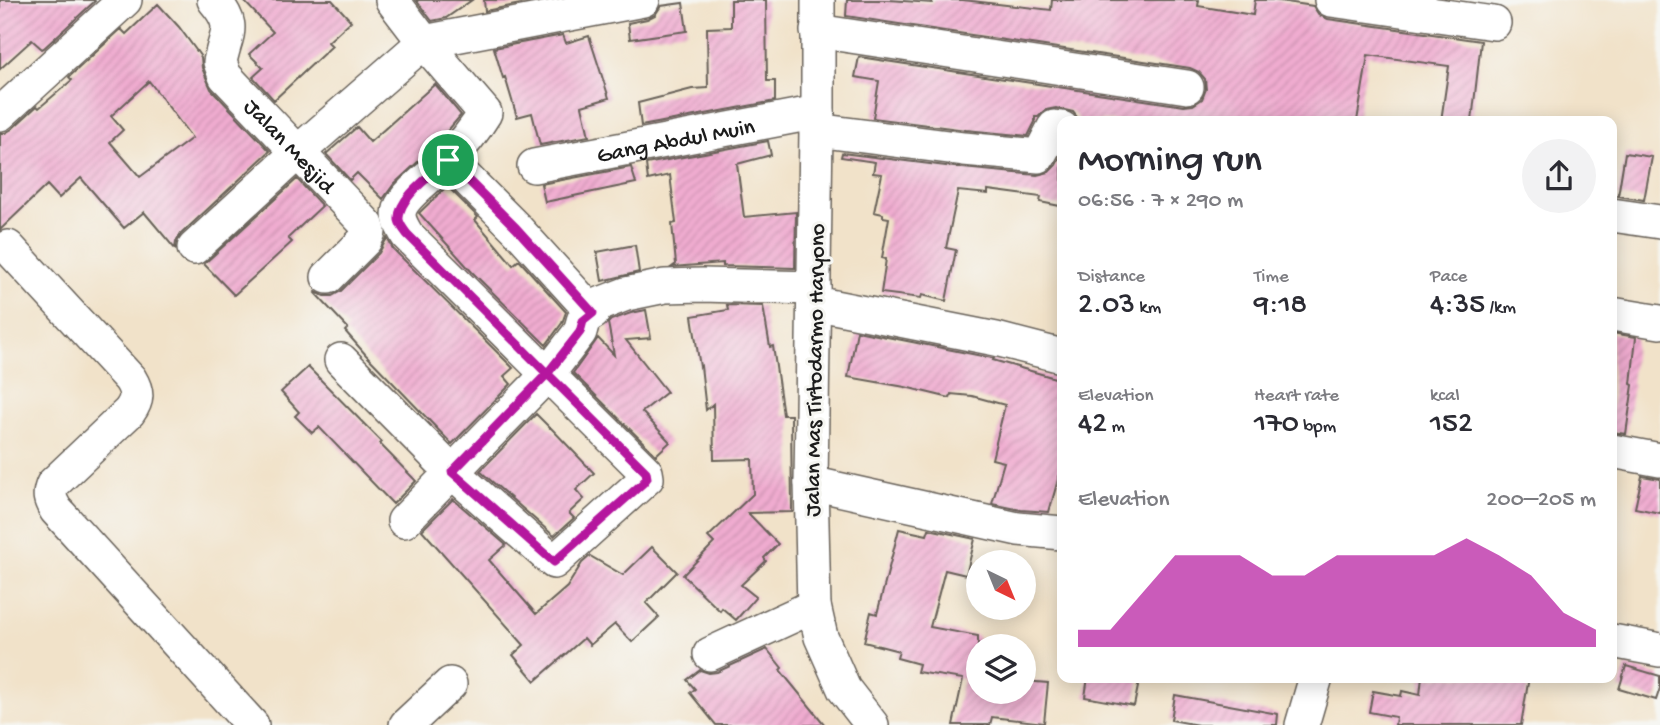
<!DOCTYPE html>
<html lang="en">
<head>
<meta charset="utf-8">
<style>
	body { margin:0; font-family:"Gochi Hand",sans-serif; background:#f2f2f3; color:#2b2b33; height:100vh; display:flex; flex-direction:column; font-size:26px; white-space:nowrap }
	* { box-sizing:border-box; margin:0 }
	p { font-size:23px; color:#7c7c81 }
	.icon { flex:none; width:38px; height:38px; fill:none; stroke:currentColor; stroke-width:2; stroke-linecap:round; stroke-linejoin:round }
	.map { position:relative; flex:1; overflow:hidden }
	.panel { position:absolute; left:1057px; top:116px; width:560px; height:567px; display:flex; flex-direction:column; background:#fff; border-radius:14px; box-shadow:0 4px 18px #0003 }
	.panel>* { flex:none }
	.needle { width:46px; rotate:137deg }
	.tools { position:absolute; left:966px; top:550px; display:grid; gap:14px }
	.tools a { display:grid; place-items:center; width:70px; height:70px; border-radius:50%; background:#fff; box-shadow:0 4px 18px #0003; font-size:35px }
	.pin { position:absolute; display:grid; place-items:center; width:60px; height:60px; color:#fff; margin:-30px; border:4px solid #fff; border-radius:50%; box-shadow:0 2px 7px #0007 }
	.round { display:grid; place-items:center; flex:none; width:74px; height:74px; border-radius:37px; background:#f2f2f3 }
	.overview { display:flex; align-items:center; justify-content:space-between; height:119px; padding:0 21px }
	h1 { font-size:38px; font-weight:600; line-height:52px }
	.figures { display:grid; grid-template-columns:repeat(3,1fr); gap:10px; height:119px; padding:7px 21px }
	.figures div { display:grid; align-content:center }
	.figures b { font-size:30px; font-weight:600 }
	.figures small { font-size:19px; font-weight:400 }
	.figures p { font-size:19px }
	.chart { height:196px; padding:14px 21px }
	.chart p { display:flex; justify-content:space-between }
	.chart svg { width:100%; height:126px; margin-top:7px; fill:#b5179e; opacity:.7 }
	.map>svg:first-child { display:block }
	.building { fill:url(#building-hatch); fill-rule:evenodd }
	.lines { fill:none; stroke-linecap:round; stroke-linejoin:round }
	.minor-casing { stroke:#676159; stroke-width:36 }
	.minor { stroke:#fff; stroke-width:33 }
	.route-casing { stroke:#fff; stroke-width:14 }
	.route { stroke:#b5179e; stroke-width:9 }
	.labels { text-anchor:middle; stroke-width:6; stroke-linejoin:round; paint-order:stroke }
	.street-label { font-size:23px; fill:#1c1c1c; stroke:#f6f6f2 }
</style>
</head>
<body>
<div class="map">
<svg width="1660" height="725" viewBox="0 0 1660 725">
	<defs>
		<pattern id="building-hatch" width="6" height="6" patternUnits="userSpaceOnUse" patternTransform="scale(1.75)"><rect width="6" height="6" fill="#f0acd0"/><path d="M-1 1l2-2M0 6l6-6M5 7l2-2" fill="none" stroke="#cd93b2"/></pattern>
	</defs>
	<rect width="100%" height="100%" fill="#f6f6f2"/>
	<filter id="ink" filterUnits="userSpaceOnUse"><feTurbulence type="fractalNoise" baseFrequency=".0143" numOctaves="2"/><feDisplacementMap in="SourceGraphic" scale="14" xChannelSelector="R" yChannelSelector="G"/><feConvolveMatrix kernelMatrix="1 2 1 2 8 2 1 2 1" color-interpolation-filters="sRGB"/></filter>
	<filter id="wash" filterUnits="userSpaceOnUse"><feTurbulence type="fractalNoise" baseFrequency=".00686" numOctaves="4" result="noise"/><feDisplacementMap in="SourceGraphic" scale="28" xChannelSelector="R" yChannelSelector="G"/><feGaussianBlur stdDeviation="1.57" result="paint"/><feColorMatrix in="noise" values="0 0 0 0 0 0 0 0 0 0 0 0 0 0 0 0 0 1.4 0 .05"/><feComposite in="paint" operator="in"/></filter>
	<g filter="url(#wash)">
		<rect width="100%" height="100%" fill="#f1e2c9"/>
		<g id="blocks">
			<path class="building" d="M0,0H94L95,1L44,48L42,49L32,40L0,69Z
				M243,0H332L351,21L328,42L332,46L274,100L253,77L263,68L249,54L273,32Z
				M416,0H472L446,18L432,21Z
				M484,0H541L485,11Z
				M731,0H766L767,81H775V101L641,126L638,103L692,89L708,88L707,28L731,27Z
				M847,0H889L932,3L933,0H963L1051,10L1052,0H1199L1198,6L1253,15L1255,0H1273L1313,6L1319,15L1328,19L1481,41L1472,121H1441L1449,66L1368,55L1357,121H1080L1073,112L1056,108L1046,110L1038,117H1035V122L1028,136L966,130L873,118L879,81L855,77L859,57L1184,106L1193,105L1202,99L1206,89L1205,79L1199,72L1190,68L846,16Z
				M683,3L687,31L630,39L628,23L647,19L655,15L661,6Z
				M158,4L179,27L201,57L202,68L211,89L270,151L181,234L176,242L175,249L144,212L124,228L81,178L59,198L47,185L0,230V133H5L12,129L37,106L39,108L72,80L69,77L121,29L126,34ZM149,81L192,138L140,177L110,142L123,130L111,116Z
				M563,35L566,43L589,36L609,98L582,106L589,136L540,145L532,113L517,117L505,77L503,78L494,48Z
				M435,84L461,115L434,147L394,184L383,199L357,173L350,180L326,154L357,127L370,142Z
				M768,141L771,155L737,164L744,217L796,212L795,268L723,266V263L672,267L676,264L672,224L676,223L670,175L648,180L646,164Z
				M842,153L962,168L1037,175L1049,172L1056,165L1062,153V200L1060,206L1040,202L1041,197L988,190V194L958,191L946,248L956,250L946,301L922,295L921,298L881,293L886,259L882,258L889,218L883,217V214L874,212L882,174L873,173L875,162L841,157Z
				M1625,153L1652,157L1644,200L1618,196Z
				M631,167L636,183L545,202L541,184Z
				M297,179L322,206L288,238L292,242L234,295L204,264Z
				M447,186L478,217L475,220L513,265L519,260L566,312L562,323L546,345L472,272L419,213Z
				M387,238L393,249L513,368L504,376L511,384L452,444L366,355L345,331L348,328L315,293L316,292L324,296H332L341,291L379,253Z
				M635,245L639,272L602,281L597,252Z
				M727,305L763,306L770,347L773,346L783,415H791L792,512L748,513L778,544L764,558L766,561L741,585L756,597L736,620L722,608L720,611L683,575L714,543L708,537L753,494L752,459L714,460L713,404L706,410L701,366L700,367L692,316L728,310Z
				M646,310L651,338L626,340L667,392L642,412L670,442L656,455L573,373L598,338L614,355L608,323L611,320L631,313Z
				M857,331L992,358H994L993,360L1062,380V476H1059L1049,512L1021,510L992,504L1004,462L992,459L1005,405L972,396L951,394L950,398L905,387L848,377Z
				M1612,333L1636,337L1631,384L1633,385L1626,434L1612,432Z
				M308,367L382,442L380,444L416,481L393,504L319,427L312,433L295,416L299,412L281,392Z
				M536,414L550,428H551L594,473L576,490L584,499L569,513L574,518L554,536L480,471Z
				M1642,476L1660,479V513L1635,508Z
				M453,499L506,545L489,560L536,614L567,587L582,563L590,556L623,575L652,547L677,572L646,603L659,617L632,642L615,624L590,645L584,638L535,681L513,655L524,645L422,530Z
				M899,529L927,535L929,529L975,539L966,575L945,570L930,627L978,636V691H1024V681L1048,683L1044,723L992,717L990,725H953L963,679L917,672L919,664L897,658L899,651L864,642L871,612L877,614Z
				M767,649L782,668L780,670L825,725H716L690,693L695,689L687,680L700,670L709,673L717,672Z
				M1626,666L1660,676V688L1656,700L1619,689Z
				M1088,677H1140L1134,706L1085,697Z
				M1422,677H1529L1521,725H1395L1396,717L1369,712L1373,691L1401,696L1402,691L1420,695Z
				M1175,695L1278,714L1277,725H1198L1171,720Z"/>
		</g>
	</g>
	<g filter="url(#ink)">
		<use href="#blocks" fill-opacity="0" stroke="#676159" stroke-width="2"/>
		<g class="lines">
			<g class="minor-casing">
				<g id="minor">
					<path id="s1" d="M214,0C237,27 226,32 220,62L225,76L367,225L369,232L365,240L328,277"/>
					<path d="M818,0V112L816,130L811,483L814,606L821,637L844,689L872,725"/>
					<path d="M1331,0L1494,23"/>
					<path d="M817,31L1187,87"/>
					<path d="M0,114L125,0"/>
					<path d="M816,130L964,149L1039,156L1054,127L1062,128"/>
					<path d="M448,160L516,228L593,313"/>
					<path id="s2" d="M534,166L818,112"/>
					<path d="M1612,215L1660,222"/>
					<path d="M8,247L130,379C138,392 138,400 129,412L53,484C48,495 50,500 56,510L252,725"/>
					<path d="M194,248L298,152L424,42L643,0"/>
					<path d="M814,303L996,339L1062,356"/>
					<path d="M1612,314L1660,322"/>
					<path d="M341,360L452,472L554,562L647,478L646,472L407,235C402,226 397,219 400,209C404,195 436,172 447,161C462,146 474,131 485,113L424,42L392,0"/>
					<path d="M1612,451L1660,460"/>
					<path d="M811,483L1018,529L1062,533"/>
					<path d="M404,521L547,375L580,332L583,321L600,304L626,294L665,286L702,285L814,288"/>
					<path d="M1612,641L1660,650"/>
					<path d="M710,654L814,606"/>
					<path d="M406,725L450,684"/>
					<path d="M1302,725L1316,677"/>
				</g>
			</g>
			<use href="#minor" class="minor"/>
		</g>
	</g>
	<g class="lines" filter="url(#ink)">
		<g class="route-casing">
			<path id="route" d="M448,160L516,228L593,313L583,321L580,332L547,374L452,472L554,562L643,483L647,478L646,472L407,234C404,230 400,225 399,220C397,198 433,174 448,160"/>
		</g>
		<use href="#route" class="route"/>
	</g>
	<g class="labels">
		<g class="street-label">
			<text dy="8" stroke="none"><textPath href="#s2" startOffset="144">Gang Abdul Muin</textPath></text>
			<text dy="8" stroke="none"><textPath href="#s1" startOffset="177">Jalan Mesjid</textPath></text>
			<text transform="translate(813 370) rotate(-89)" y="8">Jalan Mas Tirtodarmo Haryono</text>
		</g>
	</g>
</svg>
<div class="tools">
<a><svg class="needle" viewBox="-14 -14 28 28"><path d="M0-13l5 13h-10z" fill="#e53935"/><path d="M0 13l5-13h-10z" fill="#7c7c81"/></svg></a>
<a><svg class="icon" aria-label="layers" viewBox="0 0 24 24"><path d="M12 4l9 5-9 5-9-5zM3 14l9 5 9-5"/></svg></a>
</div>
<div class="pin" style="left:448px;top:160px;background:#1e9e55"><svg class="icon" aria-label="arrive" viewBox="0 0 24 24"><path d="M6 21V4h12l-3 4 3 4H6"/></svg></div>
<section class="panel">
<div class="overview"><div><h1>Morning run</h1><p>06:56 · 7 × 290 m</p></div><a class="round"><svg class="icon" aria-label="share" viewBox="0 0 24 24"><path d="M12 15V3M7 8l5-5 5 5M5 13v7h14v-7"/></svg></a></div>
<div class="figures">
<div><p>Distance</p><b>2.03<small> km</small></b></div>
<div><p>Time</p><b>9:18</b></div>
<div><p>Pace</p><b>4:35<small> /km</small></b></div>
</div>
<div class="figures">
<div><p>Elevation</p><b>42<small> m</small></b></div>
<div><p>Heart rate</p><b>170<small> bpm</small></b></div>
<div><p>kcal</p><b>152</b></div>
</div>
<div class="chart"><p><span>Elevation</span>200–205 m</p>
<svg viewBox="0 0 160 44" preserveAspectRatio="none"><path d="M0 44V38L10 38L20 25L30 12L40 12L50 12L60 19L70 19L80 12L90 12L100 12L110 12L120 6L130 12L140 19L150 32L160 38V44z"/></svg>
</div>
</section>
</div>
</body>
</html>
